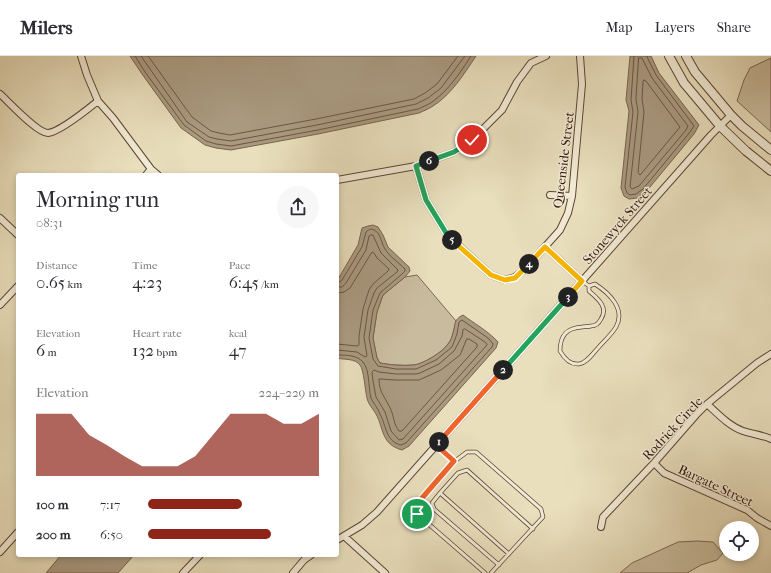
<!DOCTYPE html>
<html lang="en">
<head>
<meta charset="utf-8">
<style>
	body { margin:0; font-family:"IM FELL French Canon",serif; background:#f7f7f7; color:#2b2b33; height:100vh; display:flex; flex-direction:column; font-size:15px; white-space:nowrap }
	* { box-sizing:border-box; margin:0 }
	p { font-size:13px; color:#7c7c81 }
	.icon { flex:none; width:22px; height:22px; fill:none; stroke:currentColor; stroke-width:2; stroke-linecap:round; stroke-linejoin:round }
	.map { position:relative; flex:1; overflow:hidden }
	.panel { position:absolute; left:16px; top:117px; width:323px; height:384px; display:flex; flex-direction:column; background:#fff; border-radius:4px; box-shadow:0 2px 6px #0003 }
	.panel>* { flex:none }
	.tools { position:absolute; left:719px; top:465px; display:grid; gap:8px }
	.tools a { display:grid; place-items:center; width:40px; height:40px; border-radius:50%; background:#fff; box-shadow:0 2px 6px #0003; font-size:20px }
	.pin { position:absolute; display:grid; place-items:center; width:34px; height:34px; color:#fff; margin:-17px; border:2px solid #fff; border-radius:50%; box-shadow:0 1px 4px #0007 }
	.km { position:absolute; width:20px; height:20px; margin:-10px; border-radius:50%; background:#222; color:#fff; font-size:11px; line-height:20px; text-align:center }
	.round { display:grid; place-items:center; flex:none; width:42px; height:42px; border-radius:21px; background:#f7f7f7 }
	.overview { display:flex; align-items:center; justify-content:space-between; height:68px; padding:0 20px }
	h1 { font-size:22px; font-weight:600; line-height:30px }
	.figures { display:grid; grid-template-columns:repeat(3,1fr); gap:6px; height:68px; padding:4px 20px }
	.figures div { display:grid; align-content:center }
	.figures b { font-size:17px; font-weight:600 }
	.figures small { font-size:11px; font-weight:400 }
	.figures p { font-size:11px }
	.chart { height:112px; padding:8px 20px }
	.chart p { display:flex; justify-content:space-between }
	.chart svg { width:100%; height:72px; margin-top:4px; fill:#8f2418; opacity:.7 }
	ul { padding:0 20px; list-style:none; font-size:13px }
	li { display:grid; grid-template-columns:64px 48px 1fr; align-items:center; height:30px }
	li i { height:10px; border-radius:5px; background:#8f2418 }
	header { display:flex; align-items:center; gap:24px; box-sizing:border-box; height:56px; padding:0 20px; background:#fff; border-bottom:1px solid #e1e1e2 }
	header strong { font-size:19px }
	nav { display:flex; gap:22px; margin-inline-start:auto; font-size:14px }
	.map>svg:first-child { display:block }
	.green { fill:#c9bc9e; stroke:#7c6753 }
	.water { fill:#a9997f; stroke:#78634f }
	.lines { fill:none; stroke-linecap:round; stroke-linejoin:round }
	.shore { stroke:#6c5644; stroke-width:1 }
	.service-casing { stroke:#5d4535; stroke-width:4.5 }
	.minor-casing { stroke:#5d4535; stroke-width:8 }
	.tertiary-casing { stroke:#5d4535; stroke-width:10 }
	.service { stroke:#f1ead4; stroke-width:3 }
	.minor { stroke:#f1ead4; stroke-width:6 }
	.tertiary { stroke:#f1ead4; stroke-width:8 }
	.split-1-casing { stroke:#fff; stroke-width:8 }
	.split-2-casing { stroke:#fff; stroke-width:8 }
	.split-3-casing { stroke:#fff; stroke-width:8 }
	.split-4-casing { stroke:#fff; stroke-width:8 }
	.split-5-casing { stroke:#fff; stroke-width:8 }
	.split-6-casing { stroke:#fff; stroke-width:8 }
	.split-7-casing { stroke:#fff; stroke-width:8 }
	.split-1 { stroke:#f0652b; stroke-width:5 }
	.split-2 { stroke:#f0652b; stroke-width:5 }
	.split-3 { stroke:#22a559; stroke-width:5 }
	.split-4 { stroke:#f5b400; stroke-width:5 }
	.split-5 { stroke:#f5b400; stroke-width:5 }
	.split-6 { stroke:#22a559; stroke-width:5 }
	.split-7 { stroke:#22a559; stroke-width:5 }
	.labels { text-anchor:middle; stroke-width:3; stroke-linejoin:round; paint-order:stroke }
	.street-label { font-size:13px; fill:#2e1208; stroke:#f1ead4 }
</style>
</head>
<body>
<header>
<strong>Milers</strong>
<nav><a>Map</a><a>Layers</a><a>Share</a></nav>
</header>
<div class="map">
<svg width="771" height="517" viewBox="0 0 771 517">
	<rect width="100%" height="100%" fill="#e9dfbd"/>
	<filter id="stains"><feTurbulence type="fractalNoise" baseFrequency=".005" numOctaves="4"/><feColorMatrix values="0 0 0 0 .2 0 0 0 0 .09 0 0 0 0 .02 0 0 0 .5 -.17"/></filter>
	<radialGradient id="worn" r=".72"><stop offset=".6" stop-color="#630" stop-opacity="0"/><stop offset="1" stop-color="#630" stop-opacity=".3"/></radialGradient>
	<path class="green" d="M771,2V76L737,45L744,24L750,12Z
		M417,219L456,265C454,272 453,282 448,288C443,296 423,308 414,309C403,310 391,309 380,307L377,302L373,282L377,256L383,239L405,221Z
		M697,485L713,486L723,497L717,504L701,509L687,517H620L632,507L678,486Z"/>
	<path class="water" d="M130,0H476C464,18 451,39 433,50C429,53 423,55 419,57L318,78L231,94L216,92L205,89L181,72L142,18Z
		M630,0H651L659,17L699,69L694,78L645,137L637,142L629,143L624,140L621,132L629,55L626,44Z
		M373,169L378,171L383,179L388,191L409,211L410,215L405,221L383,239L377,256L373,282L377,302L380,307C391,309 403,310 414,309C423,308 443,296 448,288C451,285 452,280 453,277C456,268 453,264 463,259C475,268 488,275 498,286L496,292L409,390L402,394C381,388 384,373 376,358C373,353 368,348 367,342C365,334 364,314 360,309C355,302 344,304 337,302V225L358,189L362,172L368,170Z
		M61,499H134L118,517H46Z"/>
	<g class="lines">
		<path class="shore" d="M135,0L145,16L184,69L206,85L216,88L231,90L318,74L418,53C422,51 428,49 432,46C448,35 460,17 471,0
			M141,0L187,66L209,81L217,83L231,85L317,69L416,48L428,42L441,32L465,0
			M148,0L192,61L211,75L219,77L230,79L316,63L414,43L425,37L437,28L458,0
			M634,0L631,44L633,56L625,131L627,137L630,139L636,138L643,133L690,76L694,70L656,19L648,3L647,0
			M639,2H642L652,22L688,70L686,74L639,130L632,133L630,131L638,56L636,43Z
			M644,24L646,25L680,71L641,118L640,119L638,117L644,56L642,43L643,26Z
			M337,226H340L342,224L362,191L366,176C368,174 371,172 374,174C381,177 381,187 385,193C389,200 399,207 405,213V215L402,218L380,237L373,254L369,282L373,303L378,310L396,313H416L436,304L452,291L457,278L459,266L462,264L488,282L493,288L492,291L406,387L401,389C386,386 386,369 380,358C378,352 373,347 371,342C368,331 370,314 363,306C357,299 346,299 337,299
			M337,231H342L346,227L366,194L369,180L371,179H373L381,197L398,214L397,216L377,232L374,237L368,254L364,281L367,300L365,301L357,296L337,294
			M337,237L344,236L350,232L372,196L374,197L377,202L389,213L388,215L373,228L369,234L363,253L359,280V289L357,290L337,288
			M465,273L485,286L487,288V289L403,383L399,384L391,375L385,356L376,341L373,325L372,316L374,314L379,316L396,318H416L420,317L439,308L454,295L462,280L463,274Z
			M467,283H469L477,288V291L402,375H399C394,369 394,361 391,354C386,342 379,337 379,323H381L395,324H419L441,314L460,299Z"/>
		<g class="service-casing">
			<path id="service" d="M582,225L589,230V235C597,242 609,251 601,263C599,267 596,270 591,270C588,271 585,270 582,271C566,272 560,280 560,295C564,302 570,309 579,308C587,307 593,297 598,292C604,285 612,278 616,271C626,253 609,237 595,228L589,230
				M436,389L455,405
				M440,437L458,417L467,414L533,473
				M499,509L434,453L432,447L440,437L509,498
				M485,517L417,458L416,449L455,405L467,396H476L541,453L543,461L491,517"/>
		</g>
		<g class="minor-casing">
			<path id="minor" d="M81,0L87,19L98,45L113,62L151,113L158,119
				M0,38C9,46 37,77 48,77C60,76 88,53 98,45
				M416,110L426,144L448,180L491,219L505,224L515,221L526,212L560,174L568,157L572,140L582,28L580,0
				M146,119L151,113
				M337,124L416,110L454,96L472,84L502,54L517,26L531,7L546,0
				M550,139L572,140
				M0,162L18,179
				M545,191L582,225
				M0,249L18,230
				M707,348C718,358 729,370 743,375C752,378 762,379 771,383
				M654,407L664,417L747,454L757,462L771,470
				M601,471L603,461L654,407L696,359L707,348L757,307L771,298
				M344,480L385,517
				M337,484L362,469L377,456L582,225L711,79L731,59
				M0,496L18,476
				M183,517L200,499
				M293,517L304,504L311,499"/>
		</g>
		<g class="tertiary-casing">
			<path id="tertiary" d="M669,0L684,27L720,70L746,95L771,115
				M686,0L695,16L731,59L742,70L771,94"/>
		</g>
		<use href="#service" class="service"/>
		<use href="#minor" class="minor"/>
		<use href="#tertiary" class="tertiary"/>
	</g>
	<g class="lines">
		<g class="split-1-casing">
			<path id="split-1" d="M417,458L416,449L454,405L436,389L439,386"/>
		</g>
		<g class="split-2-casing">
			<path id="split-2" d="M439,386L503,314"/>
		</g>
		<g class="split-3-casing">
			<path id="split-3" d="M503,314L568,241"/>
		</g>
		<g class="split-4-casing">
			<path id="split-4" d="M529,208L545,191L582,225L568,241"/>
		</g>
		<g class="split-5-casing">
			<path id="split-5" d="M452,184L491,219L505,224L515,222L529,208"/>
		</g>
		<g class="split-6-casing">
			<path id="split-6" d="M429,105L416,110L426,144L448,180L452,184"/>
		</g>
		<g class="split-7-casing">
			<path id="split-7" d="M429,105L454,96L472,84"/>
		</g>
		<use href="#split-1" class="split-1"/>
		<use href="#split-2" class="split-2"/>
		<use href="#split-3" class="split-3"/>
		<use href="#split-4" class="split-4"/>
		<use href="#split-5" class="split-5"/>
		<use href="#split-6" class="split-6"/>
		<use href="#split-7" class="split-7"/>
	</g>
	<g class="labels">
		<g class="street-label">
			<text transform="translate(563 104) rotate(-83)" y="5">Queenside Street</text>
			<text transform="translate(617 169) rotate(-49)" y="5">Stonewyck Street</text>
			<text transform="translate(672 372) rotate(-47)" y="5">Rodrick Circle</text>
			<text transform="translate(716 429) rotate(25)" y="5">Bargate Street</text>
		</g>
	</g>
	<rect width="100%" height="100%" filter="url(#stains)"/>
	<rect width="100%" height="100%" fill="url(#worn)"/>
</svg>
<div class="tools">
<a><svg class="icon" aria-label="locate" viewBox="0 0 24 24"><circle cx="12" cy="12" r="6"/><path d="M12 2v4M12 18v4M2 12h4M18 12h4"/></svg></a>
</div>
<div class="pin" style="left:417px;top:458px;background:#1e9e55"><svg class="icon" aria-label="arrive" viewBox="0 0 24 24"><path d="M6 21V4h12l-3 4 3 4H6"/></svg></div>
<div class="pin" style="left:472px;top:84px;background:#d93025"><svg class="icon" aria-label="check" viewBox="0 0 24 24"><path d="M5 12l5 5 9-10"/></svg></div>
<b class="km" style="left:439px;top:386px">1</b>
<b class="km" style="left:503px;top:314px">2</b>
<b class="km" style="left:568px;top:241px">3</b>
<b class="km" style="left:529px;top:208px">4</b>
<b class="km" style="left:452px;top:184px">5</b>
<b class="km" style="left:429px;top:105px">6</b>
<section class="panel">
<div class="overview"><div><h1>Morning run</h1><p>08:31</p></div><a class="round"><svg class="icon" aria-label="share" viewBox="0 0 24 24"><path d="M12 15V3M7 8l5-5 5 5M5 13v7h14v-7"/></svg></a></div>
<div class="figures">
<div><p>Distance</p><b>0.65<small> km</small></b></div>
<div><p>Time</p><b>4:23</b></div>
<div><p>Pace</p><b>6:45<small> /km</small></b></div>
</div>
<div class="figures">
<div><p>Elevation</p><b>6<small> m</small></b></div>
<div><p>Heart rate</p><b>132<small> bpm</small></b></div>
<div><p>kcal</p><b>47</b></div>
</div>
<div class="chart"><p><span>Elevation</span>224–229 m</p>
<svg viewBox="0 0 160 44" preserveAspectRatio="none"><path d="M0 44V6L10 6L20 6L30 19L40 25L50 32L60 38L70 38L80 38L90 32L100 19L110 6L120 6L130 6L140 12L150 12L160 6V44z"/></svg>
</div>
<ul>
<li><b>100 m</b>7:17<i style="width:55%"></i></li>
<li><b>200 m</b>6:50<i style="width:72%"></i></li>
</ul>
</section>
</div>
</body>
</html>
